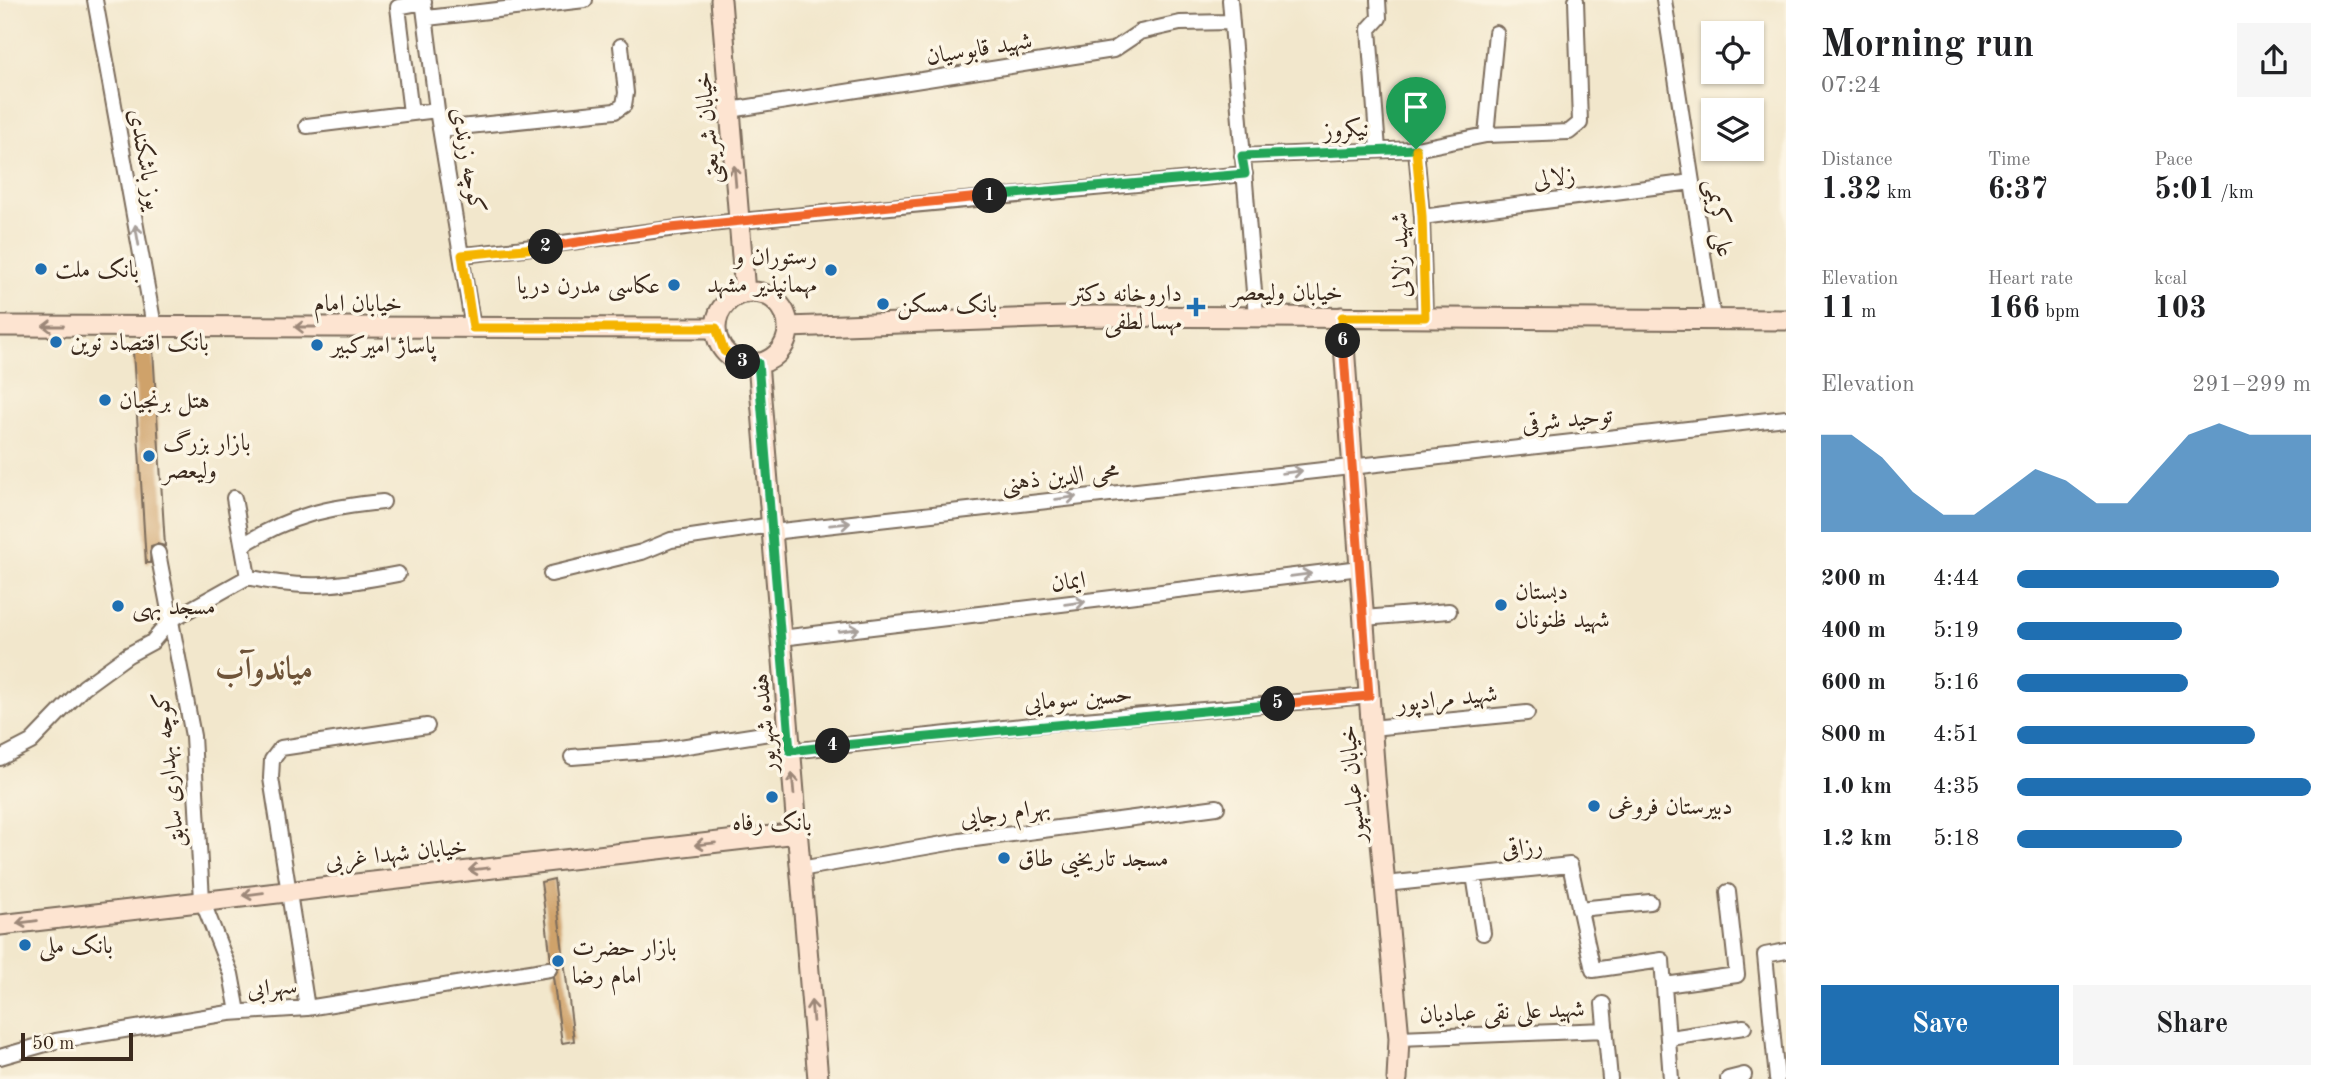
<!DOCTYPE html>
<html lang="en">
<head>
<meta charset="utf-8">
<style>
	body { margin:0; font-family:"Old Standard TT",Amiri,serif; background:#f6f6f6; color:#202124; height:100vh; display:flex; flex-direction:column; font-size:26px; white-space:nowrap }
	* { box-sizing:border-box; margin:0 }
	p { font-size:23px; color:#757577 }
	.icon { flex:none; width:38px; height:38px; fill:none; stroke:currentColor; stroke-width:2; stroke-linecap:round; stroke-linejoin:round }
	.map { position:relative; flex:1; overflow:hidden }
	.drawer { display:flex; flex-direction:column; background:#fff; width:560px }
	.drawer>* { flex:none }
	.buttons { position:absolute; left:1701px; top:21px; display:grid; gap:14px }
	.buttons a { display:grid; place-items:center; width:63px; height:63px; border-radius:0px; background:#fff; box-shadow:0 2px 5px #0004; font-size:35px }
	.scale { position:absolute; left:21px; bottom:18px; width:112px; box-sizing:border-box; padding-left:7px; border:4px solid #3b2a1e; border-top:0; font-size:19px; line-height:24px; white-space:nowrap; color:#3b2a1e; -webkit-text-stroke:5px #fcf5e5; paint-order:stroke }
	.pin { position:absolute; display:grid; place-items:center; width:60px; height:60px; color:#fff; margin:-72px -30px; border-radius:50% 50% 50% 0; rotate:-45deg; box-shadow:0 0 7px #0007 }
	.pin .icon { rotate:45deg }
	.km { position:absolute; width:35px; height:35px; margin:-18px; border-radius:50%; background:#222; color:#fff; font-size:19px; line-height:35px; text-align:center }
	.round { display:grid; place-items:center; flex:none; width:74px; height:74px; border-radius:0px; background:#f6f6f6 }
	.overview { display:flex; align-items:center; justify-content:space-between; height:119px; padding:0 35px }
	h1 { font-size:38px; font-weight:700; line-height:52px }
	.figures { display:grid; grid-template-columns:repeat(3,1fr); gap:10px; height:119px; padding:7px 35px }
	.figures div { display:grid; align-content:center }
	.figures b { font-size:30px; font-weight:700 }
	.figures small { font-size:19px; font-weight:400 }
	.figures p { font-size:19px }
	.chart { height:196px; padding:14px 35px }
	.chart p { display:flex; justify-content:space-between }
	.chart svg { width:100%; height:126px; margin-top:7px; fill:#1f6fb2; opacity:.7 }
	.action { display:flex; gap:14px; margin-top:auto; padding:14px 35px }
	.action a { flex:1; height:80px; border-radius:0px; background:#1f6fb2; color:#fff; font-size:28px; font-weight:700; line-height:80px; text-align:center }
	.action a+a { background:#f6f6f6; color:#202124 }
	ul { padding:0 35px; list-style:none; font-size:23px }
	li { display:grid; grid-template-columns:112px 84px 1fr; align-items:center; height:52px }
	li i { height:18px; border-radius:9px; background:#1f6fb2 }
	main { display:flex; flex:1; min-height:0 }
	.map>svg:first-child { display:block }
	.building { fill:#cfa26a }
	.lines { fill:none; stroke-linecap:round; stroke-linejoin:round }
	.street-casing { stroke:#7b6c5b; stroke-width:18 }
	.secondary-casing { stroke:#7b6c5b; stroke-width:23 }
	.street { stroke:#fff; stroke-width:14 }
	.secondary { stroke:#fde4d1; stroke-width:19 }
	.oneway { stroke:#9c8778 }
	.oneway2 { stroke:#a79f9a }
	.split-1-casing { stroke:#fff; stroke-width:14 }
	.split-2-casing { stroke:#fff; stroke-width:14 }
	.split-3-casing { stroke:#fff; stroke-width:14 }
	.split-4-casing { stroke:#fff; stroke-width:14 }
	.split-5-casing { stroke:#fff; stroke-width:14 }
	.split-6-casing { stroke:#fff; stroke-width:14 }
	.split-7-casing { stroke:#fff; stroke-width:14 }
	.split-1 { stroke:#22a559; stroke-width:9 }
	.split-2 { stroke:#f0652b; stroke-width:9 }
	.split-3 { stroke:#f5b400; stroke-width:9 }
	.split-4 { stroke:#22a559; stroke-width:9 }
	.split-5 { stroke:#22a559; stroke-width:9 }
	.split-6 { stroke:#f0652b; stroke-width:9 }
	.split-7 { stroke:#f5b400; stroke-width:9 }
	.poi-dot { fill:#1f6fb2; stroke:#fcf5e5; stroke-width:2.5 }
	.labels { text-anchor:middle; stroke-width:7; stroke-linejoin:round; paint-order:stroke }
	.street-label { font-size:24px; fill:#3b2a1e; stroke:#fcf5e5 }
	.poi-label { font-size:24px; fill:#3b2a1e; stroke:#fcf5e5; text-anchor:start }
	.district-label { font-size:32px; font-weight:bold; fill:#6f5439; stroke:#fcf5e5 }
</style>
</head>
<body>
<main>
<div class="map">
<svg width="1786" height="1079" viewBox="0 0 1786 1079">
	<rect width="100%" height="100%" fill="#fcf5e5"/>
	<filter id="ink" filterUnits="userSpaceOnUse"><feTurbulence type="fractalNoise" baseFrequency=".0143" numOctaves="2"/><feDisplacementMap in="SourceGraphic" scale="14" xChannelSelector="R" yChannelSelector="G"/><feConvolveMatrix kernelMatrix="1 2 1 2 8 2 1 2 1" color-interpolation-filters="sRGB"/></filter>
	<filter id="wash" filterUnits="userSpaceOnUse"><feTurbulence type="fractalNoise" baseFrequency=".00686" numOctaves="4" result="noise"/><feDisplacementMap in="SourceGraphic" scale="28" xChannelSelector="R" yChannelSelector="G"/><feGaussianBlur stdDeviation="1.57" result="paint"/><feColorMatrix in="noise" values="0 0 0 0 0 0 0 0 0 0 0 0 0 0 0 0 0 1.4 0 .05"/><feComposite in="paint" operator="in"/></filter>
	<g filter="url(#wash)">
		<rect width="100%" height="100%" fill="#f2e7cc"/>
		<g id="blocks">
			<path class="building" d="M153,350L165,546L157,544L151,546L150,563H146L133,351Z
				M554,879L574,1041L562,1043L553,977L559,968L551,960L541,882Z"/>
		</g>
	</g>
	<g filter="url(#ink)">
		<use href="#blocks" fill-opacity="0" stroke="#7b6c5b" stroke-width="2"/>
		<g class="lines">
			<g class="street-casing">
				<path id="street" d="M95,0L154,326
					M423,0L437,110L473,328
					M1230,0L1256,316
					M1378,0L1379,18L1369,29L1378,150
					M1664,0L1713,319
					M427,18L585,0
					M730,110L1113,50L1140,32L1180,23L1230,22
					M411,113L398,7L424,2
					M307,126L437,110
					M440,129L615,111L624,105L626,93L621,46
					M1486,135L1496,33
					M1416,149L1422,217L1425,317
					M1242,156L1416,149L1486,135L1569,132L1580,123L1576,0
					M1422,217L1692,182
					M462,255C555,246 646,230 739,221L1245,174
					M234,498L248,577
					M772,532L1786,418
					M243,545C290,515 329,507 383,502
					M158,553L193,736L202,900L231,974L238,1012
					M551,574L642,552L671,540L772,525
					M1364,618L1449,611
					M781,638L1360,568
					M1371,728L1527,713
					M790,751L1060,722L1369,696
					M572,757L661,750L789,730
					M0,758L31,742L84,687L128,655L152,642L171,620L248,577C305,591 341,585 398,574
					M800,869L960,841L1217,807
					M1474,875L1483,933
					M1385,884L1570,865L1593,970L1662,960L1671,1079
					M1579,909L1650,902
					M1665,985L1737,975L1728,892
					M1603,1004L1610,1079
					M307,1008L271,778L272,760L281,748L427,726
					M1399,1038L1606,1030
					M1670,1038L1744,1027
					M0,1057L56,1041L229,1013L307,1008L549,969
					M1728,1079L1744,1075
					M1777,1079L1765,955L1786,951"/>
			</g>
			<g class="secondary-casing">
				<path id="secondary" d="M721,0L745,293
					M716 328a36 36 0 1 1 72 0a36 36 0 1 1-72 0Z
					M1342,317L1375,777L1399,1038L1397,1079
					M0,326L716,328
					M788,327L1095,316L1786,320
					M758,363L818,1079
					M0,925L797,833"/>
			</g>
			<use href="#street" class="street"/>
			<use href="#secondary" class="secondary"/>
		</g>
		<defs><path id="oneway-shaft" d="M-6 0H5M1.5-3L5.5 0L1.5 3" fill="none" stroke-width="1.6" stroke-linecap="round" stroke-linejoin="round" transform="scale(1.75)"/></defs>
		<g class="oneway">
			<use href="#oneway-shaft" transform="translate(735 176) rotate(-95)"/>
			<use href="#oneway-shaft" transform="translate(53 326) rotate(-180)"/>
			<use href="#oneway-shaft" transform="translate(305 327) rotate(-180)"/>
			<use href="#oneway-shaft" transform="translate(793 784) rotate(-95)"/>
			<use href="#oneway-shaft" transform="translate(705 844) rotate(174)"/>
			<use href="#oneway-shaft" transform="translate(479 869) rotate(174)"/>
			<use href="#oneway-shaft" transform="translate(253 894) rotate(173)"/>
			<use href="#oneway-shaft" transform="translate(27 922) rotate(173)"/>
			<use href="#oneway-shaft" transform="translate(812 1011) rotate(-95)"/>
		</g>
		<g class="oneway2">
			<use href="#oneway-shaft" transform="translate(137 235) rotate(-100)"/>
			<use href="#oneway-shaft" transform="translate(1292 472) rotate(-7)"/>
			<use href="#oneway-shaft" transform="translate(1066 498) rotate(-7)"/>
			<use href="#oneway-shaft" transform="translate(840 524) rotate(-6)"/>
			<use href="#oneway-shaft" transform="translate(1301 575) rotate(-7)"/>
			<use href="#oneway-shaft" transform="translate(1075 603) rotate(-7)"/>
			<use href="#oneway-shaft" transform="translate(849 630) rotate(-7)"/>
		</g>
	</g>
	<g class="lines" filter="url(#ink)">
		<g class="split-1-casing">
			<path id="split-1" d="M990,196L1245,174L1242,156L1416,149"/>
		</g>
		<g class="split-2-casing">
			<path id="split-2" d="M546,247L661,229L990,196"/>
		</g>
		<g class="split-3-casing">
			<path id="split-3" d="M546,247L462,255L473,328H716L724,351L743,362"/>
		</g>
		<g class="split-4-casing">
			<path id="split-4" d="M743,362L758,363L790,751L833,746"/>
		</g>
		<g class="split-5-casing">
			<path id="split-5" d="M833,746L1278,704"/>
		</g>
		<g class="split-6-casing">
			<path id="split-6" d="M1278,704L1369,696L1343,341"/>
		</g>
		<g class="split-7-casing">
			<path id="split-7" d="M1343,341L1342,317H1425L1422,216L1416,149"/>
		</g>
		<use href="#split-1" class="split-1"/>
		<use href="#split-2" class="split-2"/>
		<use href="#split-3" class="split-3"/>
		<use href="#split-4" class="split-4"/>
		<use href="#split-5" class="split-5"/>
		<use href="#split-6" class="split-6"/>
		<use href="#split-7" class="split-7"/>
	</g>
	<g class="poi-dot">
		<circle cx="41" cy="269" r="7"/>
		<circle cx="831" cy="270" r="7"/>
		<circle cx="674" cy="285" r="7"/>
		<circle cx="883" cy="304" r="7"/>
		<path d="M1192.5 296.5h7v7h7v7h-7v7h-7v-7h-7v-7h7z"/>
		<circle cx="56" cy="342" r="7"/>
		<circle cx="317" cy="345" r="7"/>
		<circle cx="105" cy="400" r="7"/>
		<circle cx="149" cy="456" r="7"/>
		<circle cx="1501" cy="605" r="7"/>
		<circle cx="118" cy="606" r="7"/>
		<circle cx="772" cy="797" r="7"/>
		<circle cx="1594" cy="806" r="7"/>
		<circle cx="1004" cy="858" r="7"/>
		<circle cx="25" cy="945" r="7"/>
		<circle cx="558" cy="961" r="7"/>
	</g>
	<g class="labels">
		<g class="street-label">
			<text transform="translate(979 48) rotate(-9)" y="8">شهید قابوسیان</text>
			<text transform="translate(707 128) rotate(-95)" y="8">خیابان شریعتی</text>
			<text transform="translate(1346 129) rotate(-3)" y="8">نیکروز</text>
			<text transform="translate(146 159) rotate(80)" y="8">یوز باشکندی</text>
			<text transform="translate(469 160) rotate(80)" y="8">کوچه زرندی</text>
			<text transform="translate(1554 177) rotate(-7)" y="8">زلالی</text>
			<text transform="translate(1720 218) rotate(81)" y="8">علی کریمی</text>
			<text transform="translate(1400 255) rotate(-92)" y="8">شهید زلالی</text>
			<text x="1287" y="300">خیابان ولیعصر</text>
			<text x="358" y="311">خیابان امام</text>
			<text transform="translate(1567 419) rotate(-6)" y="8">توحید شرقی</text>
			<text transform="translate(1060 476) rotate(-7)" y="8">محی الدین ذهنی</text>
			<text transform="translate(1068 581) rotate(-7)" y="8">ایمان</text>
			<text transform="translate(1078 698) rotate(-5)" y="8">حسین سومایی</text>
			<text transform="translate(1447 698) rotate(-6)" y="8">شهید مرادپور</text>
			<text transform="translate(764 723) rotate(-95)" y="8">هفده شهریور</text>
			<text transform="translate(168 770) rotate(-96)" y="8">کوچه بهداری سابق</text>
			<text transform="translate(1352 784) rotate(-95)" y="8">خیابان عباسپور</text>
			<text transform="translate(1005 812) rotate(-8)" y="8">بهرام رجایی</text>
			<text transform="translate(1522 847) rotate(-6)" y="8">رزاقی</text>
			<text transform="translate(396 853) rotate(-6)" y="8">خیابان شهدا غربی</text>
			<text transform="translate(272 987) rotate(-4)" y="8">سهرابی</text>
			<text transform="translate(1502 1011) rotate(-2)" y="8">شهید علی نقی عبادیان</text>
		</g>
		<g class="poi-label">
			<text x="817" y="264" text-anchor="end">رستوران و<tspan x="817" dy="28">مهمانپذیر مشهد</tspan></text>
			<text x="55" y="277">بانک ملت</text>
			<text x="660" y="293" text-anchor="end">عکاسی مدرن دریا</text>
			<text x="1182" y="301" text-anchor="end">داروخانه دکتر<tspan x="1182" dy="28">مهسا لطفی</tspan></text>
			<text x="897" y="312">بانک مسکن</text>
			<text x="70" y="350">بانک اقتصاد نوین</text>
			<text x="331" y="353">پاساژ امیرکبیر</text>
			<text x="119" y="408">هتل برنجیان</text>
			<text x="163" y="450">بازار بزرگ<tspan x="163" dy="28">ولیعصر</tspan></text>
			<text x="1515" y="599">دبستان<tspan x="1515" dy="28">شهید ظنونان</tspan></text>
			<text x="132" y="614">مسجد بهی</text>
			<text x="1608" y="814">دبیرستان فروغی</text>
			<text x="772" y="830" text-anchor="middle">بانک رفاه</text>
			<text x="1018" y="866">مسجد تاریخیی طاق</text>
			<text x="39" y="953">بانک ملی</text>
			<text x="572" y="955">بازار حضرت<tspan x="572" dy="28">امام رضا</tspan></text>
		</g>
		<g class="district-label">
			<text x="264" y="679">میاندوآب</text>
		</g>
	</g>
</svg>
<div class="buttons">
<a><svg class="icon" aria-label="locate" viewBox="0 0 24 24"><circle cx="12" cy="12" r="6"/><path d="M12 2v4M12 18v4M2 12h4M18 12h4"/></svg></a>
<a><svg class="icon" aria-label="layers" viewBox="0 0 24 24"><path d="M12 4l9 5-9 5-9-5zM3 14l9 5 9-5"/></svg></a>
</div>
<div class="scale">50 m</div>
<div class="pin" style="left:1416px;top:149px;background:#1e9e55"><svg class="icon" aria-label="arrive" viewBox="0 0 24 24"><path d="M6 21V4h12l-3 4 3 4H6"/></svg></div>
<b class="km" style="left:990px;top:196px">1</b>
<b class="km" style="left:546px;top:247px">2</b>
<b class="km" style="left:743px;top:362px">3</b>
<b class="km" style="left:833px;top:746px">4</b>
<b class="km" style="left:1278px;top:704px">5</b>
<b class="km" style="left:1343px;top:341px">6</b>
</div>
<section class="drawer">
<div class="overview"><div><h1>Morning run</h1><p>07:24</p></div><a class="round"><svg class="icon" aria-label="share" viewBox="0 0 24 24"><path d="M12 15V3M7 8l5-5 5 5M5 13v7h14v-7"/></svg></a></div>
<div class="figures">
<div><p>Distance</p><b>1.32<small> km</small></b></div>
<div><p>Time</p><b>6:37</b></div>
<div><p>Pace</p><b>5:01<small> /km</small></b></div>
</div>
<div class="figures">
<div><p>Elevation</p><b>11<small> m</small></b></div>
<div><p>Heart rate</p><b>166<small> bpm</small></b></div>
<div><p>kcal</p><b>103</b></div>
</div>
<div class="chart"><p><span>Elevation</span>291–299 m</p>
<svg viewBox="0 0 160 44" preserveAspectRatio="none"><path d="M0 44V10L10 10L20 18L30 30L40 38L50 38L60 30L70 22L80 26L90 34L100 34L110 22L120 10L130 6L140 10L150 10L160 10V44z"/></svg>
</div>
<ul>
<li><b>200 m</b>4:44<i style="width:89%"></i></li>
<li><b>400 m</b>5:19<i style="width:56%"></i></li>
<li><b>600 m</b>5:16<i style="width:58%"></i></li>
<li><b>800 m</b>4:51<i style="width:81%"></i></li>
<li><b>1.0 km</b>4:35<i style="width:100%"></i></li>
<li><b>1.2 km</b>5:18<i style="width:56%"></i></li>
</ul>
<div class="action"><a>Save</a><a>Share</a></div>
</section>
</main>
</body>
</html>
